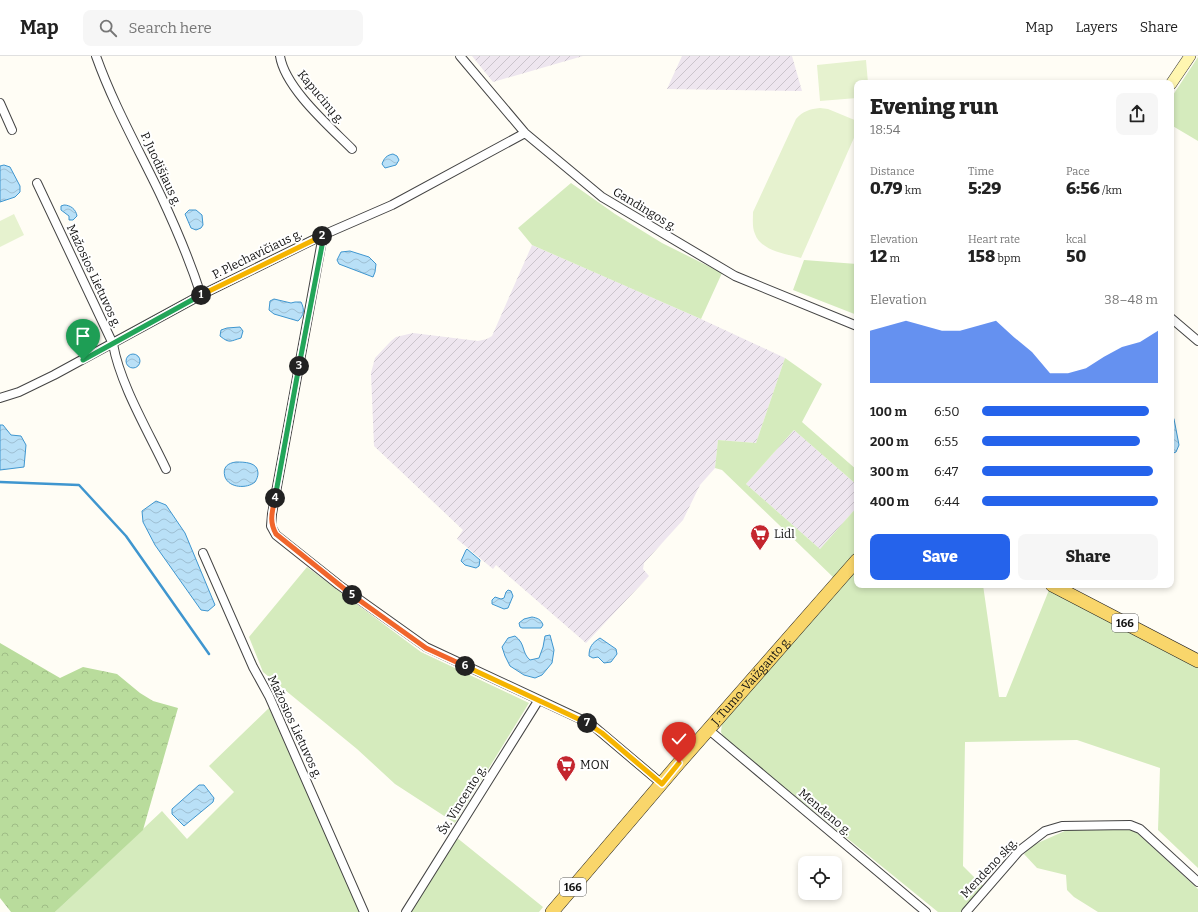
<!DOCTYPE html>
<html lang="en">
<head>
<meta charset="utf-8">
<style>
	body { margin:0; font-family:Bitter,serif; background:#f6f6f6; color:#222; height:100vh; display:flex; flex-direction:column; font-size:15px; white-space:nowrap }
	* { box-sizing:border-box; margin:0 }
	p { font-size:13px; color:#767676 }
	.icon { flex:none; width:22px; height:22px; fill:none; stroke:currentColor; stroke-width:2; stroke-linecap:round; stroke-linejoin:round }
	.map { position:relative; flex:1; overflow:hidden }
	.sheet { position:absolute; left:854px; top:24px; width:320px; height:508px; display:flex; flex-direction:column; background:#fff; border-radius:8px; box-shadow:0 2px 6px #0003 }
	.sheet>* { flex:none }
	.controls { position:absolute; left:798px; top:800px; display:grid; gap:8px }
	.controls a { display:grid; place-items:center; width:44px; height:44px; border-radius:8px; background:#fff; box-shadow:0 2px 6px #0003; font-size:20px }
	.pin { position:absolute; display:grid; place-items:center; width:34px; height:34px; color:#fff; margin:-41px -17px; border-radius:50% 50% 50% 0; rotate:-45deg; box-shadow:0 0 4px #0007 }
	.pin .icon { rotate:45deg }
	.km { position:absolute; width:20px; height:20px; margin:-10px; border-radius:50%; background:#222; color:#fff; font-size:11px; line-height:20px; text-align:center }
	.round { display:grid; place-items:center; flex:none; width:42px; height:42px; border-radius:8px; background:#f6f6f6 }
	.headline { display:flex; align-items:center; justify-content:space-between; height:68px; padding:0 16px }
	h1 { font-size:22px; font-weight:800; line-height:30px }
	.figures { display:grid; grid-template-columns:repeat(3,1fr); gap:6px; height:68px; padding:4px 16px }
	.figures div { display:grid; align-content:center }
	.figures b { font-size:17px; font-weight:800 }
	.figures small { font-size:11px; font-weight:400 }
	.figures p { font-size:11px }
	.chart { height:112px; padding:8px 16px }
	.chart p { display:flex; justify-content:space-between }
	.chart svg { width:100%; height:72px; margin-top:4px; fill:#2563eb; opacity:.7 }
	.cta { display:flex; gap:8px; margin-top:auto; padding:8px 16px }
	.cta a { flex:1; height:46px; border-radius:8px; background:#2563eb; color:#fff; font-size:16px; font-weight:800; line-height:46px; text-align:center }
	.cta a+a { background:#f6f6f6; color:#222 }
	ul { padding:0 16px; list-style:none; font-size:13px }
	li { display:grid; grid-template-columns:64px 48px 1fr; align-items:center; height:30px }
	li i { height:10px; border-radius:5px; background:#2563eb }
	header { display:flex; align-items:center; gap:24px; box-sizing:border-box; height:56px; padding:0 20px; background:#fff; border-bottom:1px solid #e0e0e0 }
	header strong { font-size:19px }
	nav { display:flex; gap:22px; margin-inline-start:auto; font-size:14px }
	.search { width:280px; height:36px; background:#f6f6f6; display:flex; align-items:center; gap:10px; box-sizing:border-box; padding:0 14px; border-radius:8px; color:#767676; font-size:15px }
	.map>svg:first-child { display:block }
	.industrial { fill:url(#industrial-furrows) }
	.grass { fill:#d5ebbd }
	.forest { fill:url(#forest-crowns) }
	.pitch { fill:#e6f2cf }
	.water { fill:url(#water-waves); stroke:#3f96cf }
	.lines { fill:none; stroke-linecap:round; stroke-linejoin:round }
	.stream { stroke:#3f96cf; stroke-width:2.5 }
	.street-casing { stroke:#444; stroke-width:10 }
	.secondary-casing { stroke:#333; stroke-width:12 }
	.primary-casing { stroke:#222; stroke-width:14 }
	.street { stroke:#fff; stroke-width:8 }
	.secondary { stroke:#fff6b0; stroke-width:11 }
	.primary { stroke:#f9d66b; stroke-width:13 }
	.split-1-casing { stroke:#fff; stroke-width:8 }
	.split-2-casing { stroke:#fff; stroke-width:8 }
	.split-3-casing { stroke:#fff; stroke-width:8 }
	.split-4-casing { stroke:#fff; stroke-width:8 }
	.split-5-casing { stroke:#fff; stroke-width:8 }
	.split-6-casing { stroke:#fff; stroke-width:8 }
	.split-7-casing { stroke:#fff; stroke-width:8 }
	.split-8-casing { stroke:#fff; stroke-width:8 }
	.split-1 { stroke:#22a559; stroke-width:5 }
	.split-2 { stroke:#f5b400; stroke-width:5 }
	.split-3 { stroke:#22a559; stroke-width:5 }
	.split-4 { stroke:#22a559; stroke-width:5 }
	.split-5 { stroke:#f0652b; stroke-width:5 }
	.split-6 { stroke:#f0652b; stroke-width:5 }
	.split-7 { stroke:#f5b400; stroke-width:5 }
	.split-8 { stroke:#f5b400; stroke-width:5 }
	.labels { text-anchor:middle; stroke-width:4; stroke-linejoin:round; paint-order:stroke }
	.shield { fill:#fff; stroke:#585858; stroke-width:1 }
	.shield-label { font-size:11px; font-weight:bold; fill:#111 }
	.street-label { font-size:12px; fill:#111; stroke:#fff }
	.poi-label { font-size:12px; fill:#111; stroke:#fff; text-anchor:start }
</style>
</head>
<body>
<header>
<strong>Map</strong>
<div class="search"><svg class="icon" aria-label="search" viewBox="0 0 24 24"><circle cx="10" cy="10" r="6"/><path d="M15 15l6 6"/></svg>Search here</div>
<nav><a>Map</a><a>Layers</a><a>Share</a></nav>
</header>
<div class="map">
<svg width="1198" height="856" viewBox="0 0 1198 856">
	<defs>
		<pattern id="industrial-furrows" width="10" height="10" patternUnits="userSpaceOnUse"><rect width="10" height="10" fill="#eee6ef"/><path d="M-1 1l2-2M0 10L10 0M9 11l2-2" fill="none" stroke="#cbc4cc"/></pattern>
		<pattern id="forest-crowns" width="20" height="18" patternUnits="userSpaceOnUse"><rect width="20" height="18" fill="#b9dc9c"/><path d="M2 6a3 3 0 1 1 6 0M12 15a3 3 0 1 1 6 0" fill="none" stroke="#9ebc85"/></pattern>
		<pattern id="water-waves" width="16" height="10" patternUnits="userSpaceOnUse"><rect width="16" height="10" fill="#b9e0f7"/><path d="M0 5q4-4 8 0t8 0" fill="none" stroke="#9ebfd3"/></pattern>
	</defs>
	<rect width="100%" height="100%" fill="#fffdf5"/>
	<path class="industrial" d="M472,0H583L493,26Z
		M682,0H792L802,35L667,33Z
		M532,189L701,263L785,302L756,387L718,384L715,412L700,429L683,464L644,507L643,513L649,520L586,587L496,509L493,513L457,483L463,474L374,390L371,317L375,302L391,285L396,281L413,277L478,285L487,283L492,280Z
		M794,374L857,429V451L820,493L746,428Z"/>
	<path class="grass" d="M1198,1V85L1171,69V42Z
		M571,127L615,158L662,187L722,217L701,263L532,189L518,172Z
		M804,204L857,208V259L793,234Z
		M785,302L822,328L802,366L857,414V429L794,374L746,428L820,493L857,451V496L834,522L722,414L715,412L718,384L756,387Z
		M307,511L421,596L529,647L455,767L395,728L357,693L263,616L249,581Z
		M857,511V529H983L999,641H1006L1049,534L1198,610V812L1158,774L1160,712L1077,684L965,686L963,810L984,831L962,856H938L724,682L721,676L722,667Z
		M269,652L360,856H55L162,755L187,783L234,736L209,710Z
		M1067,774H1134L1198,833V856H1098L1074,841L1067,834L1066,819L1037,812L1024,798L1031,790Z
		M456,781L543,851L539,856H410Z"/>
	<path class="forest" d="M0,587L60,622L83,611L117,618L140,637L153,645L178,652L143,774L55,856H11L0,842Z"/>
	<path class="pitch" d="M866,4L868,27H857V42L820,45L817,9Z
		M820,52L828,53L857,65V75L801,202C786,198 761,195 755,178C752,171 753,164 753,156L796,63C803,55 810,53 820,52Z
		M14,158L24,179L0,191V165Z"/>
	<path class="water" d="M393,98L397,100L399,104L396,109L385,112L382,108C384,102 387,99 393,98Z
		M4,109L10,111L20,130V136L15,141L0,146V110Z
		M64,149C70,149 76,153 77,160L73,164H69V160L61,154V150Z
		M189,154H196L202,159L203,169L201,172L196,174L191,172L185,158Z
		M350,195L369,201L376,208L375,216L373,221L339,208L337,204L341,196Z
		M274,243L291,247L295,246H301C305,254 304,259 298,265L274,258L269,254L270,245Z
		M240,271L243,275L241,282C230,285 230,288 220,280L221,274L227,272Z
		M126 305a7 7 0 1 1 14 0a7 7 0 1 1-14 0Z
		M1171,358L1174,363L1179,389L1176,396L1171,398Z
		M0,369H3L11,379L21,380L26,389L24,411L0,414Z
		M236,406C244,406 258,406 258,417C258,420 257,423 255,426C247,433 229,432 225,421C222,411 228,407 236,406Z
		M156,445L166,449L185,477L215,549L208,555L201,554L155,489L143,466L142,455Z
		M467,493L480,504L479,510L476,512L465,509L461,505L466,494Z
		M508,534L511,535L513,540L508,552L504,553L492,548V544L495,541L501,543L504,542L506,536Z
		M532,561C537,562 541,563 543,569L541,572H522L520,571L519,567L524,563Z
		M550,579L554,594L552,607L542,619L535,622L524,619L510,610L505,600L502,591L508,582L515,580C526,588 521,596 530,604L539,602L543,591L545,580Z
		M600,582L616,593L617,598L611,606L604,607L598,601L593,602L589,600C589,591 592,587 600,582Z
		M199,729H204L214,742L213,746L184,770L172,758V753Z"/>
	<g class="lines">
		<path class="stream" d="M0,426L79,429L126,480L209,598"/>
		<g class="street-casing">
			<path id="street" d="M96,0C113,48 139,94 161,140C176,172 190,205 201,239
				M280,0C285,32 329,70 352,93
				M460,0L525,77L602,141L735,220L857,270
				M0,47L12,74
				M37,127L113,288C120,328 148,375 166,413
				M323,179L272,458L271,470L276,479L339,529L426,591L591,668L662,728
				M1171,262L1198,285
				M0,342L19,336L54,319L201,239L323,179L392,149L525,77
				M203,497L253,611L269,640L364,856
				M709,674L926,856
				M406,856L538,645
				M966,856L1019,795L1045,775L1062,770L1130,769L1140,773L1198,826"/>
		</g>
		<g class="secondary-casing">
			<path id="secondary" d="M1171,28L1190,0"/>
		</g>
		<g class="primary-casing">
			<g id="primary">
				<path d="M1052,529L1198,605"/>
				<path id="s1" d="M552,856L679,707L857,504"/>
			</g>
		</g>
		<use href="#street" class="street"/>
		<use href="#secondary" class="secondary"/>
		<use href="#primary" class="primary"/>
	</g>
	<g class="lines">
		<g class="split-1-casing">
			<path id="split-1" d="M83,304L201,239"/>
		</g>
		<g class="split-2-casing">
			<path id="split-2" d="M201,239L322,180"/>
		</g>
		<g class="split-3-casing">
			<path id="split-3" d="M299,310L324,179L322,180"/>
		</g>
		<g class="split-4-casing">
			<path id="split-4" d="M275,442L299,310"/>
		</g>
		<g class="split-5-casing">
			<path id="split-5" d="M275,442C272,457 269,465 276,478L352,539"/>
		</g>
		<g class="split-6-casing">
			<path id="split-6" d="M352,539L426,592L465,610"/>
		</g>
		<g class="split-7-casing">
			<path id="split-7" d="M465,610L587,667"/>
		</g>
		<g class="split-8-casing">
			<path id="split-8" d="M587,667L602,677L662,728L679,707"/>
		</g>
		<use href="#split-1" class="split-1"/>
		<use href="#split-2" class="split-2"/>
		<use href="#split-3" class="split-3"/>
		<use href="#split-4" class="split-4"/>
		<use href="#split-5" class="split-5"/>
		<use href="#split-6" class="split-6"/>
		<use href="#split-7" class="split-7"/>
		<use href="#split-8" class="split-8"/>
	</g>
	<defs>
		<g id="supermarket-pin" transform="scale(1)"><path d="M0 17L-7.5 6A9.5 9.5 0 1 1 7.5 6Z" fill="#c4262e" stroke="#fff"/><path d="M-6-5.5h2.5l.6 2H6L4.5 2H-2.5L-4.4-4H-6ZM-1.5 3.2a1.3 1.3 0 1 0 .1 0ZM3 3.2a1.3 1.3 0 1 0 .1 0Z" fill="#fff"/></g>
	</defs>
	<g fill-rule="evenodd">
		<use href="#supermarket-pin" x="760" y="478"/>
		<use href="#supermarket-pin" x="566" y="709"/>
	</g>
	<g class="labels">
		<g class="shield">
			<rect x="1112" y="558" width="26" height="18" rx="3"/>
			<rect x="560" y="822" width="26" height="18" rx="3"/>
		</g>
		<g class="shield-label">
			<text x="1125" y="571">166</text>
			<text x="573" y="835">166</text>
		</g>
		<g class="street-label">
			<text transform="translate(321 41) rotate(50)" y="4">Kapucinų g.</text>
			<text transform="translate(161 113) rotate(65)" y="4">P. Juodišiaus g.</text>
			<text transform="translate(645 153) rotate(31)" y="4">Gandingos g.</text>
			<text transform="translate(257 198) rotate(-26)" y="4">P. Plechavičiaus g.</text>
			<text transform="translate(94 220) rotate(65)" y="4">Mažosios Lietuvos g.</text>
			<text dy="4" stroke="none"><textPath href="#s1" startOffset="305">J. Tumo-Vaižganto g.</textPath></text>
			<text transform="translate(295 671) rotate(65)" y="4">Mažosios Lietuvos g.</text>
			<text transform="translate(462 744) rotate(-58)" y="4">Šv. Vincento g.</text>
			<text transform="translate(825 756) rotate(40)" y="4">Mendeno g.</text>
			<text transform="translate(989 812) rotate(-47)" y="4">Mendeno skg.</text>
		</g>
		<g class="poi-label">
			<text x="774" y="482">Lidl</text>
			<text x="580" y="713">MON</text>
		</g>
	</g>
</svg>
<div class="controls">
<a><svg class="icon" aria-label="locate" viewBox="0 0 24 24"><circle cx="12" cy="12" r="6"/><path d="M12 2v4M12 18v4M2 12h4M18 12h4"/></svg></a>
</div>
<div class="pin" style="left:83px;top:304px;background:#1e9e55"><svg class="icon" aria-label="arrive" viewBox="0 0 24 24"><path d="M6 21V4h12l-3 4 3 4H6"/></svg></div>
<div class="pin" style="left:679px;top:707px;background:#d93025"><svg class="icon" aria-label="check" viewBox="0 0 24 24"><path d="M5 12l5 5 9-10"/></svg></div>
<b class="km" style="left:201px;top:239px">1</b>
<b class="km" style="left:322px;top:180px">2</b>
<b class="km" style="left:299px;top:310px">3</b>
<b class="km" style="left:275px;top:442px">4</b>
<b class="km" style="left:352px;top:539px">5</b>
<b class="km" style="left:465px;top:610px">6</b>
<b class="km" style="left:587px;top:667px">7</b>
<section class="sheet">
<div class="headline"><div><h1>Evening run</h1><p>18:54</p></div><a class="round"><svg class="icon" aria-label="share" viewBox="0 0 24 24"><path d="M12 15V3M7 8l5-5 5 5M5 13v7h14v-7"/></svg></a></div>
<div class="figures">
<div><p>Distance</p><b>0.79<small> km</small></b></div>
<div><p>Time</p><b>5:29</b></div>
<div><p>Pace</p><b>6:56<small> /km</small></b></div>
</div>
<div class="figures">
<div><p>Elevation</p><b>12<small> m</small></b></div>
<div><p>Heart rate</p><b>158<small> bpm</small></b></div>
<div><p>kcal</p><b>50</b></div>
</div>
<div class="chart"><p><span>Elevation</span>38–48 m</p>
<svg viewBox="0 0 160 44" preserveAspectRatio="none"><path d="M0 44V12L10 9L20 6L30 9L40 12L50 12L60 9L70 6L80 16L90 25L100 38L110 38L120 35L130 28L140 22L150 19L160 12V44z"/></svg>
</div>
<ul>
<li><b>100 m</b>6:50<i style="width:95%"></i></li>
<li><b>200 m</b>6:55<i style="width:90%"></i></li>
<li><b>300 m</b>6:47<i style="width:97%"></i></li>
<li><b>400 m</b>6:44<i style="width:100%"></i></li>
</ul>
<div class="cta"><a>Save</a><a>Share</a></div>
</section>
</div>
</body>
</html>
